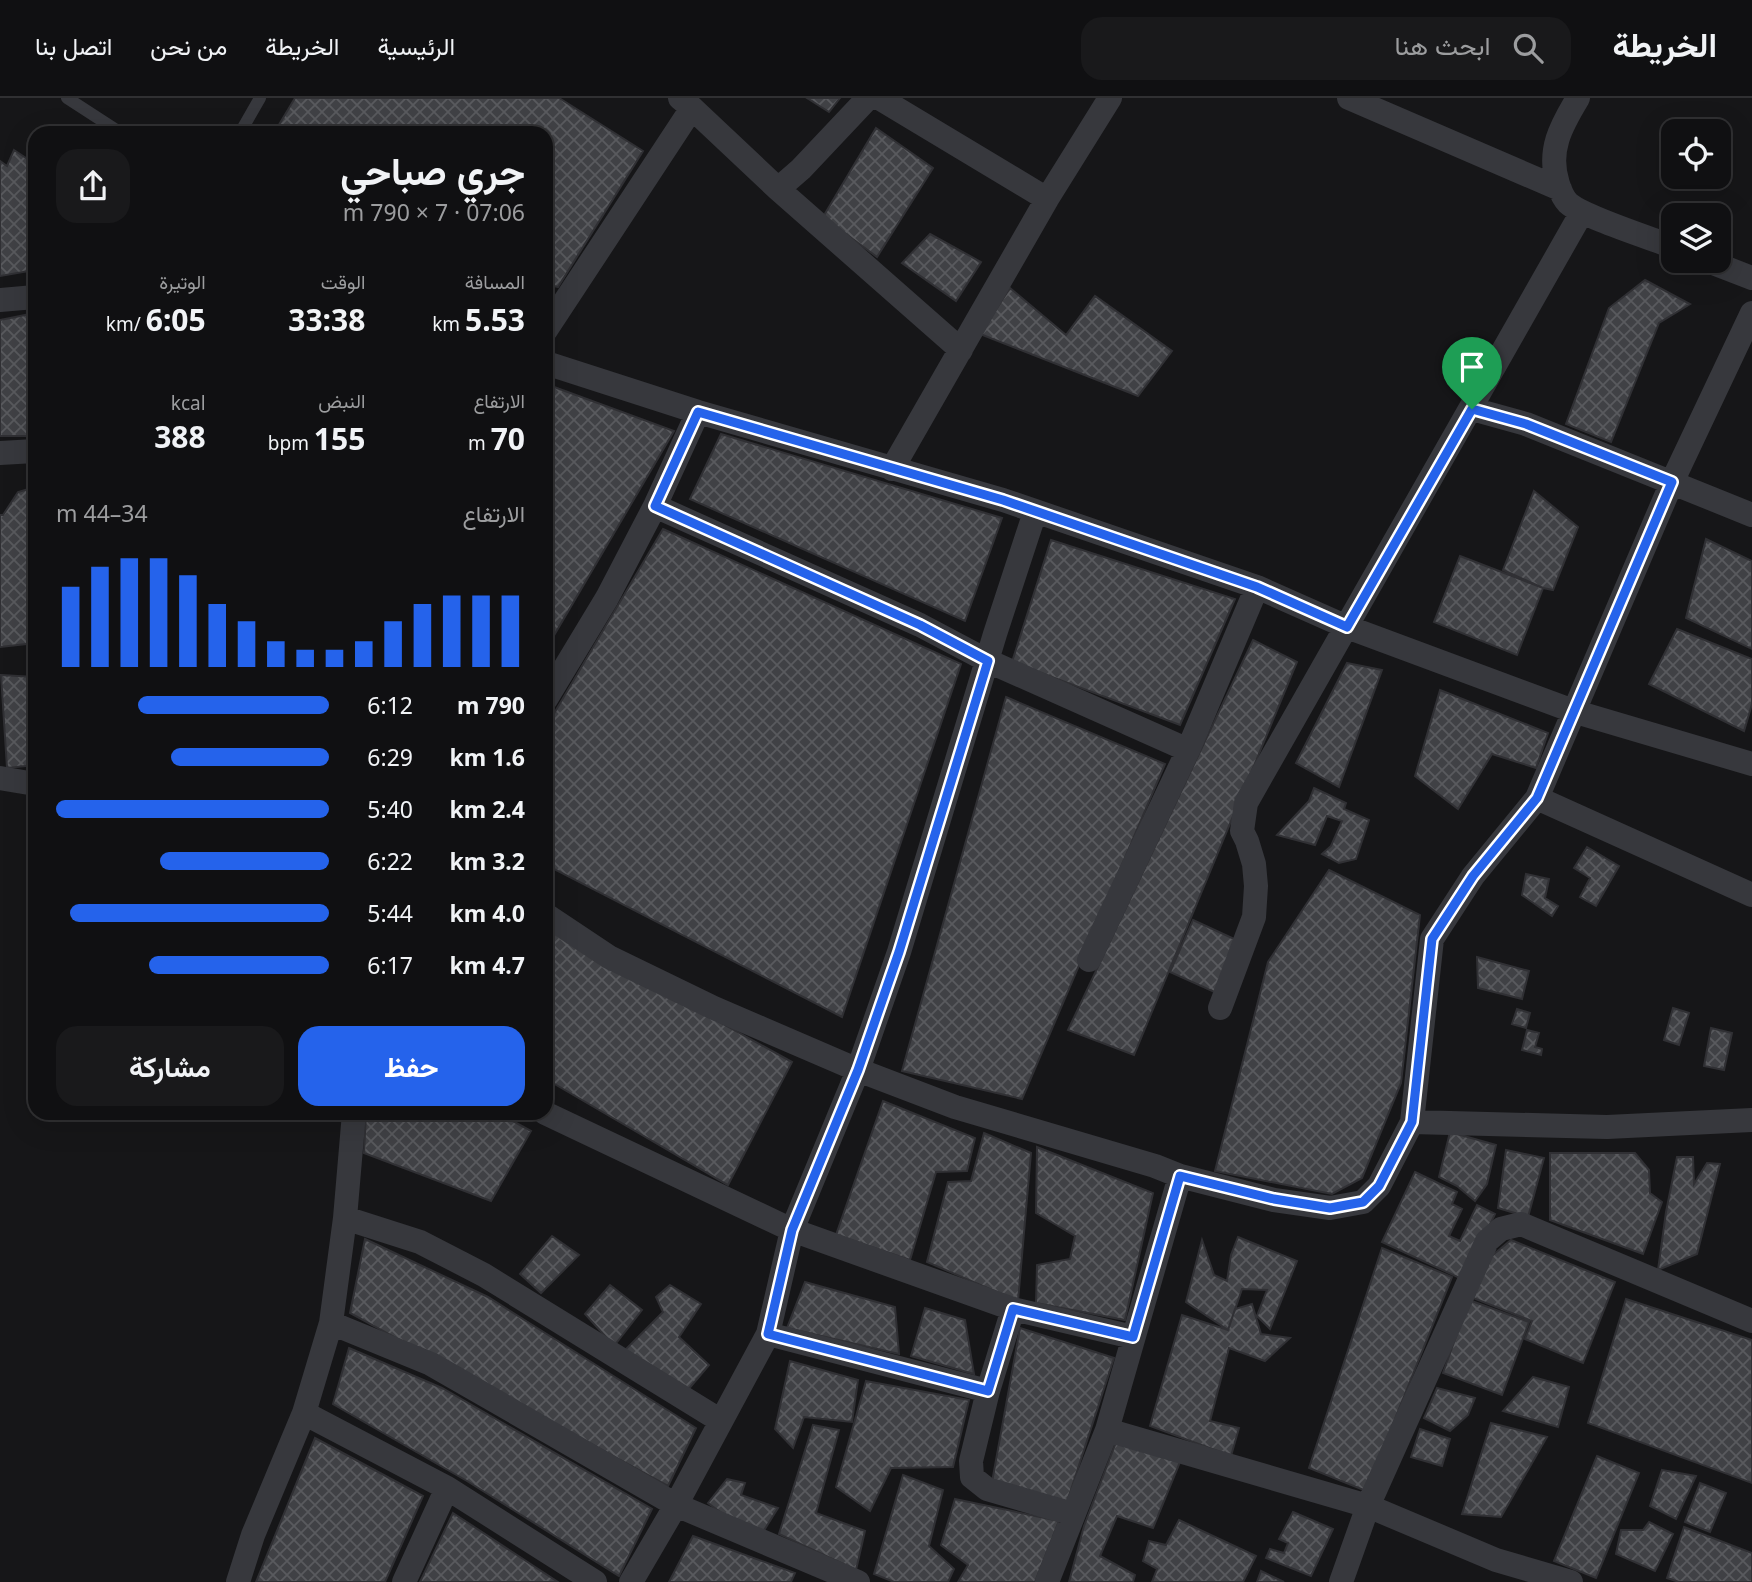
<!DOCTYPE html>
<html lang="ar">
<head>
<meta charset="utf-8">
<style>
	body { margin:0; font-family:"Noto Sans",Vazirmatn,sans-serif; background:#19191b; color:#f1f3f6; direction:rtl; height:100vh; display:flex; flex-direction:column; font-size:26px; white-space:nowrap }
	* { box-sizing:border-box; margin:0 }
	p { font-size:23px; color:#9c9d9f }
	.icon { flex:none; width:38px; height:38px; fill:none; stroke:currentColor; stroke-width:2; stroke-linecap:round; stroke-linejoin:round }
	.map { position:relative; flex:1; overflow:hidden; direction:ltr }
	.side { position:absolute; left:28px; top:28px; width:525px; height:994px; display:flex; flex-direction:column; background:#101012; border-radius:21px; box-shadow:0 7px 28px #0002,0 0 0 2px #303032; direction:rtl }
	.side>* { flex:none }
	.fabs { position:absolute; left:1661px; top:21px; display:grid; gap:14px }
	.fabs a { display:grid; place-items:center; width:70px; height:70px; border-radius:14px; background:#101012; box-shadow:0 7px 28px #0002,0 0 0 2px #303032; font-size:35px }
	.pin { position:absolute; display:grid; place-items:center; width:60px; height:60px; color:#fff; margin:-72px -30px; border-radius:50% 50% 50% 0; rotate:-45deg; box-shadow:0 0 7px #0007 }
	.pin .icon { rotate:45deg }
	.round { display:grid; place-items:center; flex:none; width:74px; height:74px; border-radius:21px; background:#19191b }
	.head { display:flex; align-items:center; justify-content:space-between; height:119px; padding:0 28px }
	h1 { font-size:38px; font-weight:700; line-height:52px }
	.figures { display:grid; grid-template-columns:repeat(3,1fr); gap:10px; height:119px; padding:7px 28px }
	.figures div { display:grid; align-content:center }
	.figures b { font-size:30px; font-weight:700 }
	.figures small { font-size:19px; font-weight:400 }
	.figures p { font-size:19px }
	.chart { height:196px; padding:14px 28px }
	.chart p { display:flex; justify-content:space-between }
	.chart svg { width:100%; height:126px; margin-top:7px; stroke:#2563eb; stroke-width:6 }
	.cta { display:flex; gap:14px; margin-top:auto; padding:14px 28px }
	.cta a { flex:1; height:80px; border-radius:21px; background:#2563eb; color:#fff; font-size:28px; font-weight:700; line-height:80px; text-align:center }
	.cta a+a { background:#19191b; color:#f1f3f6 }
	ul { padding:0 28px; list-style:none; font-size:23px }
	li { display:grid; grid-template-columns:112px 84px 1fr; align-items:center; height:52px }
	li i { height:18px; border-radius:9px; background:#2563eb }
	header { display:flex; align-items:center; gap:42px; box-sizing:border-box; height:98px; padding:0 35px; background:#101012; border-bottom:2px solid #303032 }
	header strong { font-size:33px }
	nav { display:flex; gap:38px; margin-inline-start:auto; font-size:24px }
	.search { width:490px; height:63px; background:#19191b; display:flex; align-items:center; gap:18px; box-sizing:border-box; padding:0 24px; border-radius:21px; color:#9c9d9f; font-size:26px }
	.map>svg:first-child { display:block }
	.building { fill:url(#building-cross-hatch); stroke:#303034; stroke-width:2 }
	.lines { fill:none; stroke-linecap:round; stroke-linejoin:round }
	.lane { stroke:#37383d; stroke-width:12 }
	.street { stroke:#37383d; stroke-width:24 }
	.route-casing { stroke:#fff; stroke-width:14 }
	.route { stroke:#2563eb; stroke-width:9 }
</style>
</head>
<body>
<header>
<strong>الخريطة</strong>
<div class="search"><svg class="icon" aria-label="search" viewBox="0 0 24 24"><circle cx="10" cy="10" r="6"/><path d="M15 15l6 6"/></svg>ابحث هنا</div>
<nav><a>الرئيسية</a><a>الخريطة</a><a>من نحن</a><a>اتصل بنا</a></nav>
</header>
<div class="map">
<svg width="1752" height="1484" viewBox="0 0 1752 1484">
	<defs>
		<pattern id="building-cross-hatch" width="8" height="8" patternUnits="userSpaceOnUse" patternTransform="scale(1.75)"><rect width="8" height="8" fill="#404145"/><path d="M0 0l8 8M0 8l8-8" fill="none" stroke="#595a5e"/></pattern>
	</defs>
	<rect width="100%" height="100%" fill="#161618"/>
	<path class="building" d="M295,0H559L643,53L558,189L546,186V35H274Z
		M807,0H840L829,14Z
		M876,30L933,70L877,159L823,119Z
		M14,52L35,66V172L0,178V63L7,68Z
		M930,136L981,164L956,203L902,165Z
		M1645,182L1690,206L1659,225L1611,344L1566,326L1609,210Z
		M1010,190L1066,237L1095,198L1172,253L1138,298L980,236Z
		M35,215V338H0V222Z
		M546,286L674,333L546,551Z
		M721,336L1002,420L965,523L690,401Z
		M35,389V545L0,549V417H3L18,394Z
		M1534,393L1578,429L1553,492L1543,490L1503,472Z
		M663,431L961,566L842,919L546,767V629Z
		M1706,441L1752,463V551L1686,520Z
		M1051,442L1235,501L1180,627L1012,564Z
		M1460,458L1543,490L1517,557L1434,524Z
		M1677,531L1752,561V606L1744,633L1649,586Z
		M1253,542L1297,564L1134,957L1068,932Z
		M1347,565L1382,572L1339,689L1296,665Z
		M1,577L34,579L35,667L7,670Z
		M1440,592L1548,635L1536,670L1492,656L1458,711L1415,678Z
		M1006,599L1165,666L1022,1001L902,973Z
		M1314,690L1346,705L1344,711L1369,722L1356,761L1339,765L1322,756L1331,748L1342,723L1327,718L1315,747L1277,737L1309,703Z
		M1587,749L1619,768L1596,808L1580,799L1590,780L1574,770Z
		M1329,772L1420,817L1401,985L1362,1080L1332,1096L1215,1073L1268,864Z
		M1526,776L1549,781L1545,800L1558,808L1552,818L1522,797Z
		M1193,822L1243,845L1221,897L1170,874Z
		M546,828L792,964L728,1087L546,981Z
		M1477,859L1529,873L1522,901L1478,890Z
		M1673,910L1689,915L1679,947L1664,942Z
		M1517,911L1530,915L1526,930L1512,926Z
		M1711,930L1732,935L1724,972L1704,968Z
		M1527,932L1539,935L1535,949L1542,951L1541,957L1522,952Z
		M883,1003L975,1040L967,1073L936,1074L910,1162L836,1137Z
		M366,1015H498L531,1033L491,1103L364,1055Z
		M1450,1034L1496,1047L1487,1086L1475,1103L1457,1088L1439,1079Z
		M984,1035L1031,1055L1018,1203L927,1164L948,1084L971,1083Z
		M1037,1049L1153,1095L1125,1222L1036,1205L1037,1167L1070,1161L1075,1138L1036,1115Z
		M1506,1052L1544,1060L1528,1119L1498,1110Z
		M1550,1055H1635L1649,1072L1650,1095L1662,1104L1643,1156L1550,1122Z
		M1677,1059H1693L1694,1086L1707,1065L1720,1066L1697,1156L1658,1172L1666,1114Z
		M1415,1074L1457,1094L1452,1106L1462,1111L1449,1138L1460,1143L1477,1107L1495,1116L1464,1182L1382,1144Z
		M552,1138L579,1157L541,1195L520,1176Z
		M1238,1139L1297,1163L1270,1231L1257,1218L1267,1192L1242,1191L1228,1232L1186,1204L1202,1142L1214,1177L1227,1183L1231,1157Z
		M365,1141L488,1199L696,1330L668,1388L350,1215Z
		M1511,1142L1615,1184L1583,1265L1525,1241L1532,1223L1473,1200L1488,1161Z
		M1382,1150L1452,1179L1366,1393L1309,1370Z
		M805,1184L895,1209L899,1256L787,1230Z
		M610,1187L642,1212L614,1248L585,1216Z
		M670,1187L701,1206L679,1239L709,1267L682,1299L618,1259L663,1214L656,1199Z
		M1626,1201L1752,1242V1385L1588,1325Z
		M1469,1202L1529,1224L1502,1297L1443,1275Z
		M1252,1206L1261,1236L1290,1240L1265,1263L1229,1250L1210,1323L1239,1330L1231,1358L1150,1328L1182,1217L1228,1232L1235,1211Z
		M925,1210L965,1222L974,1276L911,1258Z
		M1020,1230L1114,1260L1067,1404L992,1384Z
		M349,1250L442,1290L652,1411L619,1478L467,1383L333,1306Z
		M790,1263L858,1282L852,1324L804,1319L793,1350L775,1331Z
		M1533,1279L1569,1289L1558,1329L1503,1313Z
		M866,1283L969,1302L953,1369L891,1370L870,1413L836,1389Z
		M1437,1290L1475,1300L1468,1317L1450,1333L1424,1320Z
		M1491,1325L1547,1339L1501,1419L1462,1416Z
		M813,1327L839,1332L816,1415L865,1433L856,1472L779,1436Z
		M1420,1331L1450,1341L1442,1368L1411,1359Z
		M1118,1339L1180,1364L1153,1430L1117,1418L1100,1458L1135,1477L1133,1484H1069L1084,1428Z
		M315,1340L423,1398L385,1484H256Z
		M1597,1358L1639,1375L1596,1480L1554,1463Z
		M1662,1372L1696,1378L1676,1421L1650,1408Z
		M903,1377L943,1392L929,1448L954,1471L948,1484H894L874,1476Z
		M727,1381L745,1385L741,1397L778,1410L758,1442L708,1405Z
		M1700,1385L1726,1395L1710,1434L1685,1424Z
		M955,1401L1059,1423L1035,1484H958L968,1467L941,1447Z
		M1293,1414L1333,1431L1311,1478L1266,1460L1270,1451L1284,1455L1288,1445L1279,1441Z
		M453,1415L558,1484H420Z
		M1179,1422L1256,1458L1243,1484H1152L1157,1471L1143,1463L1149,1443L1166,1447Z
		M1649,1424L1673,1436L1655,1473L1616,1456L1621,1432H1643Z
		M1684,1429L1752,1455V1484H1679L1667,1480Z
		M693,1438L795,1475L791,1484H669Z
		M1261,1473L1284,1484H1257Z"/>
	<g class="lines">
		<path class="lane" d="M67,0L121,35
			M240,35L260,0"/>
		<path class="street" d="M879,0L1047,101
			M1349,0L1560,91
			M1578,0C1561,28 1547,53 1558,86C1560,92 1563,100 1568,105C1583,119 1651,140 1673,149
			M692,10L778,91L801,71L868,0
			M778,91L961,252
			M1708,163L1752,180
			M0,202L35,199
			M546,232L692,10L680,0
			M546,265L698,314L1003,402L1257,489L1347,529L1576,614L1752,666
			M1472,311L1526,326L1752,417
			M0,355L35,353
			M892,371L1047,101L1110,0
			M655,408L920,527L988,563L1188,652
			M546,601L607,500L655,408L698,314
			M0,680L35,686
			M1537,700L1752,797
			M546,817L609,859L714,910L858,972L955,1009L1155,1068L1180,1078L1274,1102L1330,1110L1363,1104L1379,1088L1412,1024L1432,841L1473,778L1537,700L1672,384L1752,215
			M1089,862L1188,652L1257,489
			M1220,910L1254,819L1256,788L1254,766L1247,743L1242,733L1246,705L1582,114
			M545,1015L792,1132L1013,1211L1133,1239
			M1412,1024L1607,1029L1752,1022
			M345,1120L354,1015
			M1013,1211L988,1293L971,1363L972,1379L987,1391L1073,1416
			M331,1225L431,1266L676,1407L858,1484
			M768,1236L988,1293
			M304,1315L447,1390L404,1484
			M1107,1332L1368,1408L1496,1462L1571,1484
			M447,1390L595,1484
			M238,1484L253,1437L304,1315L331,1225L345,1120L420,1144L484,1177L721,1323
			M631,1484L676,1407L768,1236L792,1132L858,972L899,854L995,536L1035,414
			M1047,1484L1107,1332L1180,1078
			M1341,1484L1368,1408L1487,1143L1501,1131L1521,1126L1752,1223"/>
	</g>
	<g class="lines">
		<g class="route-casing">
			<path id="route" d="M1472,311L1526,326L1672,384L1537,700L1473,778L1432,841L1412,1024L1379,1088L1363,1104L1330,1110L1274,1101L1180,1078L1133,1239L1013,1211L988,1293L768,1236L792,1132L858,972L899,854L988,563L920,527L655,408L698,314L1003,402L1257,489L1347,529Z"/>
		</g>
		<use href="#route" class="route"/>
	</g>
</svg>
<div class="fabs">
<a><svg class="icon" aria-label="locate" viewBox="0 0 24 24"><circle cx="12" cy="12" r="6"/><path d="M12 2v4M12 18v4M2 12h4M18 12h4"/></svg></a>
<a><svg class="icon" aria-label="layers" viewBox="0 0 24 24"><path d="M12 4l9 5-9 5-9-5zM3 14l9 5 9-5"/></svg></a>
</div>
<div class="pin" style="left:1472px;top:311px;background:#1e9e55"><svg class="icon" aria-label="arrive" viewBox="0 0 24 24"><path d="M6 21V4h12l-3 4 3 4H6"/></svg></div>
<section class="side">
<div class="head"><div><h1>جري صباحي</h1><p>07:06 · 7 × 790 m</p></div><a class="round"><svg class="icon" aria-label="share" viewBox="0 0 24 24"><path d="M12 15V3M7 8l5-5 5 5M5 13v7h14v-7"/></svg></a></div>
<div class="figures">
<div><p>المسافة</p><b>5.53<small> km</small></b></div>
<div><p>الوقت</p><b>33:38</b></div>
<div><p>الوتيرة</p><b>6:05<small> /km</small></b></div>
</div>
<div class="figures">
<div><p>الارتفاع</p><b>70<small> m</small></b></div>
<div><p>النبض</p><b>155<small> bpm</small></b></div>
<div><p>kcal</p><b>388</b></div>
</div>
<div class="chart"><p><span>الارتفاع</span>34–44 m</p>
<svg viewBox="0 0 160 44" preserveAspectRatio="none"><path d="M5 44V16M15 44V9M25 44V6M35 44V6M45 44V12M55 44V22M65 44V28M75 44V35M85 44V38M95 44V38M105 44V35M115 44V28M125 44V22M135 44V19M145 44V19M155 44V19"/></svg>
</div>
<ul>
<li><b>790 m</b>6:12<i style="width:70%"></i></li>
<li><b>1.6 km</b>6:29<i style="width:58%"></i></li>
<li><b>2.4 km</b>5:40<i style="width:100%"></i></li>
<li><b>3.2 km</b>6:22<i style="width:62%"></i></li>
<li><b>4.0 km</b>5:44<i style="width:95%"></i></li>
<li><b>4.7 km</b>6:17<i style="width:66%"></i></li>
</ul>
<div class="cta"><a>حفظ</a><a>مشاركة</a></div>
</section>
</div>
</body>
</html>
